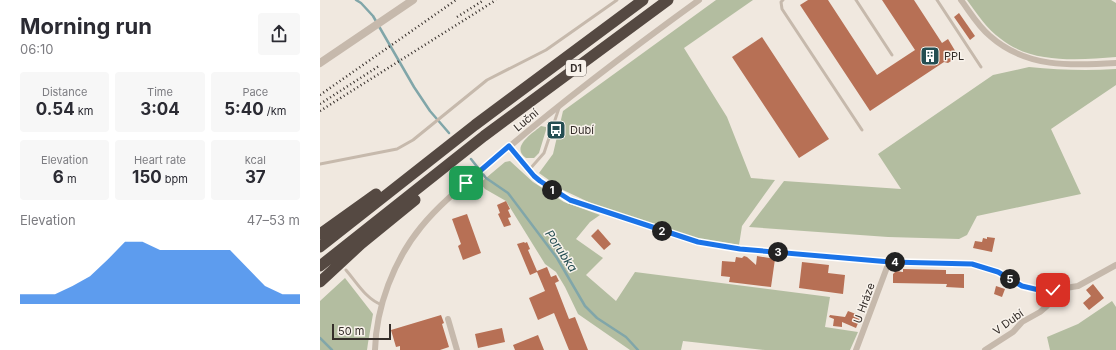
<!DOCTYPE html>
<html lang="en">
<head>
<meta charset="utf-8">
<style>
	body { margin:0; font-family:Inter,sans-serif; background:#f7f7f7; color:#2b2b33; height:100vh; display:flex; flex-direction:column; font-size:15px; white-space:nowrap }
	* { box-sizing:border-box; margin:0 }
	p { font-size:13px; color:#7c7c81 }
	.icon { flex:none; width:22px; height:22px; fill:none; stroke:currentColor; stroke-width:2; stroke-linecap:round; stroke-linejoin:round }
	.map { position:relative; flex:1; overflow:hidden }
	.sheet { display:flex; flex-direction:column; background:#fff; width:320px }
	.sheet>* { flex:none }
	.scale { position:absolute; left:12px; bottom:10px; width:59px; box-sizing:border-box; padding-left:4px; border:2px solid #352e2a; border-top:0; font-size:11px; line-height:14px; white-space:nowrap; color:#352e2a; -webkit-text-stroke:3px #f8f2eb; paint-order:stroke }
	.pin { position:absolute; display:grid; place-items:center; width:34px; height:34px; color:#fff; margin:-17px; border-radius:8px; box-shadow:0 2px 6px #0006 }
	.km { position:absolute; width:20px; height:20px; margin:-10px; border-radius:50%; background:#222; color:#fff; font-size:11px; line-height:20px; text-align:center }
	.round { display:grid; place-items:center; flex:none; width:42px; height:42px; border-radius:4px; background:#f7f7f7 }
	.summary { display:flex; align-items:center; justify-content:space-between; height:68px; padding:0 20px }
	h1 { font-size:22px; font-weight:700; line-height:30px }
	.figures { display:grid; grid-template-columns:repeat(3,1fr); gap:6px; height:68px; padding:4px 20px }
	.figures div { display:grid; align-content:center; border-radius:4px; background:#f7f7f7; text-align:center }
	.figures b { font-size:17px; font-weight:700 }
	.figures small { font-size:11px; font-weight:400 }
	.figures p { font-size:11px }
	.chart { height:112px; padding:8px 20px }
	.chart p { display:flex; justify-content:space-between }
	.chart svg { width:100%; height:72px; margin-top:4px; fill:#1a73e8; opacity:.7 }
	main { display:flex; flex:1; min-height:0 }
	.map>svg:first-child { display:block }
	.green { fill:#b3bda0 }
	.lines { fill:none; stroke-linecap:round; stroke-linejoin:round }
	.stream { stroke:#81a6a9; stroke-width:2.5 }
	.building { fill:#b77055 }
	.service { stroke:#c6b9ac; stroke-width:3 }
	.minor { stroke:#c6b9ac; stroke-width:6 }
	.tertiary { stroke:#c6b9ac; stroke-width:8 }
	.motorway { stroke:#554942; stroke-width:11 }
	.rail { stroke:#352e2a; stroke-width:2.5; stroke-dasharray:1 3; stroke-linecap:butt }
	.route-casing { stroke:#fff; stroke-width:8 }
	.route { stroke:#1a73e8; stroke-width:5 }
	.labels { text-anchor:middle; stroke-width:3; stroke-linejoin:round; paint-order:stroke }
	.shield { fill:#f8f2eb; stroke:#706964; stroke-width:1 }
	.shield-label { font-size:10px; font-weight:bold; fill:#352e2a }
	.poi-label { font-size:11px; fill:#352e2a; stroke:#f8f2eb; text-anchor:start }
	.street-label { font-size:11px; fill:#352e2a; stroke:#f8f2eb }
	.water-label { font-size:12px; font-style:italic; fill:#244e52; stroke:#f8f2eb }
</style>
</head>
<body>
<main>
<section class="sheet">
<div class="summary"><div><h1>Morning run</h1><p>06:10</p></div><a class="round"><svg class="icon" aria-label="share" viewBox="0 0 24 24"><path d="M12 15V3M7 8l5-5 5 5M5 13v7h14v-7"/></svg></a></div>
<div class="figures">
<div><p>Distance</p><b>0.54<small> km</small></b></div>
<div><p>Time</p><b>3:04</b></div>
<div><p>Pace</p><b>5:40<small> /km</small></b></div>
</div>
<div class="figures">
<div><p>Elevation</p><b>6<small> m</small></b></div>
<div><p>Heart rate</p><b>150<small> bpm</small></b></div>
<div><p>kcal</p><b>37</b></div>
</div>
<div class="chart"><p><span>Elevation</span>47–53 m</p>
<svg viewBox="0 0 160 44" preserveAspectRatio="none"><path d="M0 44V38L10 38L20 38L30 33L40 27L50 17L60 6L70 6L80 11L90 11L100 11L110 11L120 11L130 22L140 33L150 38L160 38V44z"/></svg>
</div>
</section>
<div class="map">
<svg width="796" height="350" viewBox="0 0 796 350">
	<rect width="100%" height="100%" fill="#f0e8df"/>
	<path class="green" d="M396,0H433L364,48L407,117L431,178L455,180L422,226L419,245L373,238L277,206L243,190L219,173L233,154L243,111Z
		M647,0H791L796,3V57C759,60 712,64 681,39C667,29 657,14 647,0Z
		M709,67C738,70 767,71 796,69V85L731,129L761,194L657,216L647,235L639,239L568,237L429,227L464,181L581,189L558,154L673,75Z
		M221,126L226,127V130L219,153L214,158H206C190,147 213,133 221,126Z
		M190,161L213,182L244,202L280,215L270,222L256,239L283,258L266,275L296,301L315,272L510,297L505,327L538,332L530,350H445L363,341L361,350H310L258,314L245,287L236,272L225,264L186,201L165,189L160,183L185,162Z
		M25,278L53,314L48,343L47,350H0V301Z
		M792,301L796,307V350H730L727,337L758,324Z"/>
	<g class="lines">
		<path class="stream" d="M36,0L41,3L53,16L94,87L110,111L129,133
			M151,159L166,178L188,193L237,258L265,306L277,318L306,337L318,350
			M0,338L12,350"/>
	</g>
	<path class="building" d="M488,0H508L557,75L595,50L562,0H594L622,43L628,39L637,54L632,57L631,61L628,63L624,62L550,111L480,5Z
		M639,13L655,36L650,40L634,17Z
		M442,37L509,139L479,158L412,57Z
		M186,201L190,209L188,210L191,217L188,218L191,225L184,227L178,214L180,213L177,205Z
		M147,214L161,253L143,260L138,246L141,244L132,219Z
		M278,229L291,244L284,250L271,236Z
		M667,237L675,238L672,252L653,248L655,241L662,242L663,238L667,239Z
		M204,242L205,243L207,242L210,249L208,250L217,271L227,267L231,277L236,275L239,281L235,283L249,319L255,317L268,350H249L234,313L218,320L209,298L225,291L217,272L210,275L197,244Z
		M424,256L427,257L436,265L437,256L455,259L451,287L409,282L410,277L401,276L402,261L415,262L416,257L422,258Z
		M482,262L509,265L508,273L525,275L523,294L479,288Z
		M583,269L626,270V274H644V288L626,287L627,284L573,283V274L576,271L583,272Z
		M773,284L784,298L769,310L763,303L771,296L766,290Z
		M676,286L685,289L682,297L674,294Z
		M528,311L541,316L536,328L522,322V327L513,326L514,319L509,317L510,315L525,317Z
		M121,315L124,323L122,324L129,347L120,350H80V346L76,347L71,330Z
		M182,328L185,342L158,348L155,334Z
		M218,335L224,350H195L193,345Z"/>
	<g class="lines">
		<path class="service" d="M463,0L461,2L462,9L542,130
			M536,0L572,55
			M617,0L661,67
			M0,164L77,149L93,140L167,80L226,50L297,0
			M209,170L224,153L239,108
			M26,270C37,283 46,299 62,305"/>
		<path class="minor" d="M641,0C650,12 658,26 670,36C706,68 751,66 796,63
			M189,146L214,175L220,181L250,200L378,242L420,249L569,262L652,264L678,272L702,286L719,290H733L758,286L796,265
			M128,319L137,350
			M55,350C56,307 74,260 101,227C122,201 150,180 176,158C241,102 310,50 379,0
			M536,350L569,262
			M665,350L693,332L702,322L720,312L727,306L733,290"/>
		<path class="tertiary" d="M0,63L93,0"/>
		<path class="motorway" d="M0,234L56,194
			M0,247L155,125L323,0
			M0,266L164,136L348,0
			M0,282L41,244L95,200"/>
		<path class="rail" d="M137,17L164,0
			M0,95L136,0
			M0,104L59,66
			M0,111L176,0"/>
	</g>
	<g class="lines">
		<g class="route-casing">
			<path id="route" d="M146,183L189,146L214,176L220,181L250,200L378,242L420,249L570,262L652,264L678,272L702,286L719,290H733"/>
		</g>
		<use href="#route" class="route"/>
	</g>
	<defs>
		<g id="building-square" transform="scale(1)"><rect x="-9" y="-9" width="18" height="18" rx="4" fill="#244e52" stroke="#f8f2eb"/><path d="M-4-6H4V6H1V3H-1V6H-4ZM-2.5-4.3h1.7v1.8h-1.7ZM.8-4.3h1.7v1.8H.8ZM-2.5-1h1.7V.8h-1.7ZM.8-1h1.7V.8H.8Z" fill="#fff"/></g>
		<g id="bus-square" transform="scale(1)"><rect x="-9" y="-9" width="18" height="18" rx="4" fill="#244e52" stroke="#f8f2eb"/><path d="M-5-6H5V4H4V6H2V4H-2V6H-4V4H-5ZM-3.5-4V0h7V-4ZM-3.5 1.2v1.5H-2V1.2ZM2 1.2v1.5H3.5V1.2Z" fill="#fff"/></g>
	</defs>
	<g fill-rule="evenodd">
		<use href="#building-square" x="610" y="56"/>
		<use href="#bus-square" x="236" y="130"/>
	</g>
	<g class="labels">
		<rect class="shield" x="246" y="60" width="20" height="16" rx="3"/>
		<g class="shield-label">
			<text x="256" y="72">D1</text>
		</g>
		<g class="poi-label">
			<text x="624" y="60">PPL</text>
			<text x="250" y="134">Dubí</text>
		</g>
		<g class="street-label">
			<text transform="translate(206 120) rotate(-40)" y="4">Luční</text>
			<text transform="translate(544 303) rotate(-70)" y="4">U Hráze</text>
			<text transform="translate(688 322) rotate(-36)" y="4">V Dubí</text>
		</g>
		<g class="water-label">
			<text transform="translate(241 251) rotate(56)" y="4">Porubka</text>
		</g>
	</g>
</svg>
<div class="scale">50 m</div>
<div class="pin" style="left:146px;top:183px;background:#1e9e55"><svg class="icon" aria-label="arrive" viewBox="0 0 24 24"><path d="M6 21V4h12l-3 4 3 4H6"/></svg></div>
<div class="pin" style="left:733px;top:290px;background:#d93025"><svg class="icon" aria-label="check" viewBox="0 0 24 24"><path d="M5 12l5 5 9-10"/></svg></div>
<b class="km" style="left:232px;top:190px">1</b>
<b class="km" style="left:342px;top:231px">2</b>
<b class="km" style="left:458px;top:252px">3</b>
<b class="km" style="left:575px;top:262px">4</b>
<b class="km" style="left:690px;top:279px">5</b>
</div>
</main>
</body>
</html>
